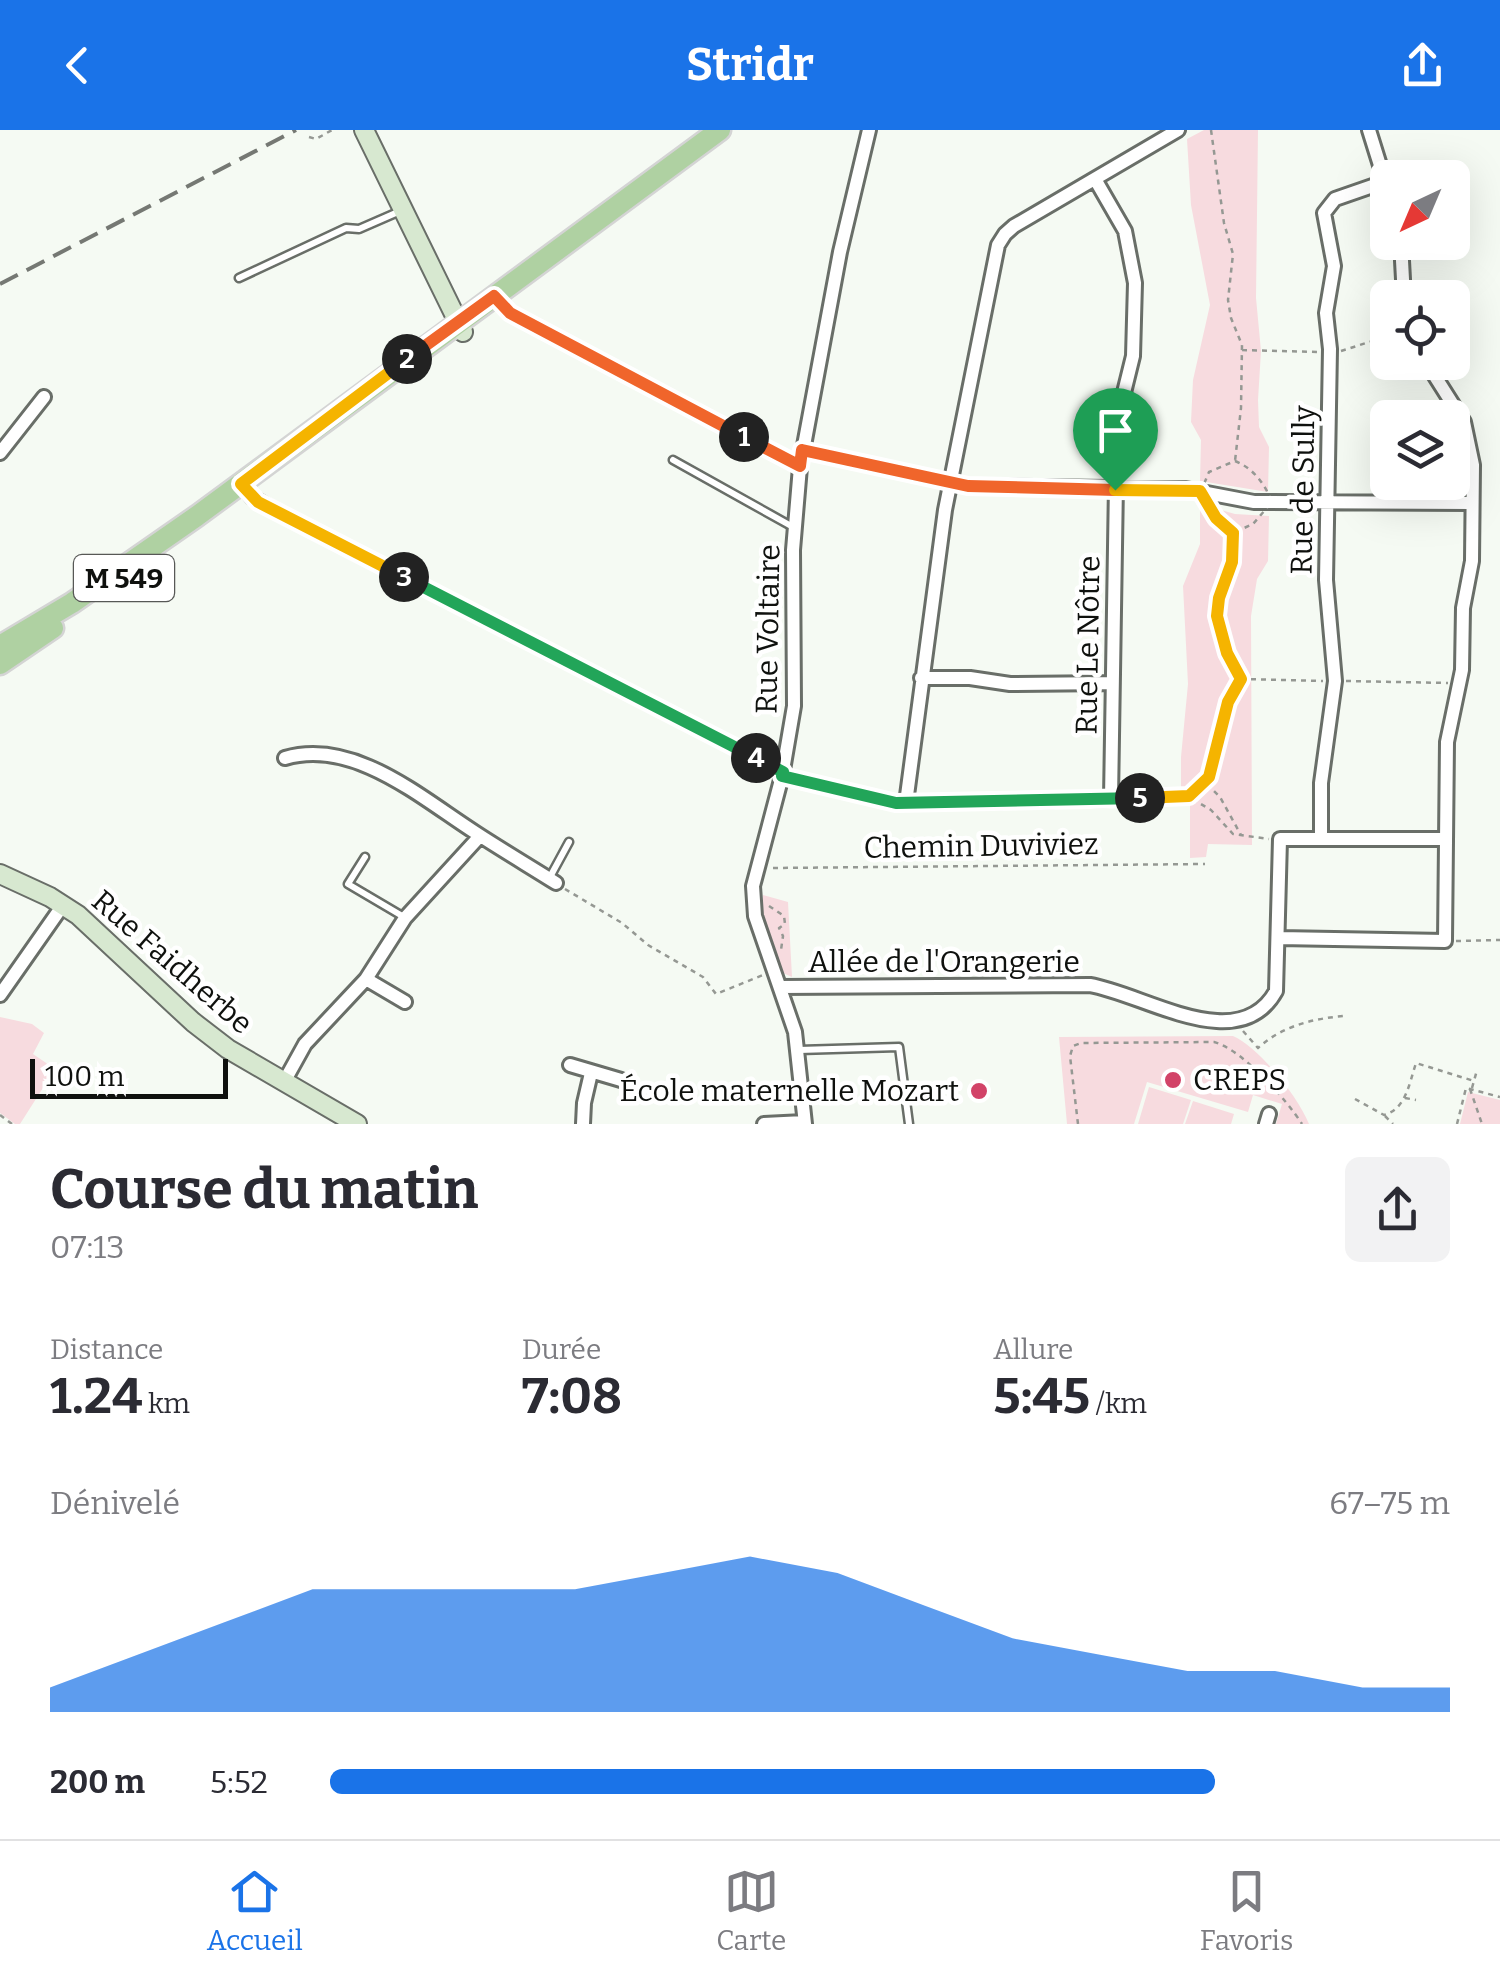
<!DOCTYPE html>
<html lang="fr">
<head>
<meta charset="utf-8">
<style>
	body { margin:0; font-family:Bitter,serif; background:#f2f2f3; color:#2b2b33; height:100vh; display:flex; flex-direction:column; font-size:38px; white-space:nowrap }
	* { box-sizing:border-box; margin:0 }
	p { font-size:32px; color:#7c7c81 }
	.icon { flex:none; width:55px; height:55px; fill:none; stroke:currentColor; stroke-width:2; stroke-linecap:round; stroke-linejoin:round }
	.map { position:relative; height:994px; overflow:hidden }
	.sheet { display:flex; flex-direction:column; background:#fff; flex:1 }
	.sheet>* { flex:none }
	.needle { width:65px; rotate:224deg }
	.controls { position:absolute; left:1370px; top:30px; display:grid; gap:20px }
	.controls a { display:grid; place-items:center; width:100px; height:100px; border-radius:15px; background:#fff; box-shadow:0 10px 40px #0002; font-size:50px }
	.scale { position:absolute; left:30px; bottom:25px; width:198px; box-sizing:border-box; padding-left:10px; border:5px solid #0f110e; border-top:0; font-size:28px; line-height:35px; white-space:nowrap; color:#0f110e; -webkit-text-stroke:8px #fff; paint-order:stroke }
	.pin { position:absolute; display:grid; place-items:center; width:85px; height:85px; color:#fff; margin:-102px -42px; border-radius:50% 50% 50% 0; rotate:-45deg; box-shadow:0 0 10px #0007 }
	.pin .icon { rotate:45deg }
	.km { position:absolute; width:50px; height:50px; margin:-25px; border-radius:50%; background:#222; color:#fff; font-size:28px; line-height:50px; text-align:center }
	.round { display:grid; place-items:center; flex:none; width:105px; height:105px; border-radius:15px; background:#f2f2f3 }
	.head { display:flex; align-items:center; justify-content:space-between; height:170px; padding:0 50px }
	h1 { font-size:55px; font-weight:700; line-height:75px }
	.stats { display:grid; grid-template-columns:repeat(3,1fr); gap:15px; height:170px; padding:10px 50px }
	.stats div { display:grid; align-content:center }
	.stats b { font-size:50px; font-weight:700 }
	.stats small { font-size:28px; font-weight:400 }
	.stats p { font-size:28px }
	.chart { height:280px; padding:20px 50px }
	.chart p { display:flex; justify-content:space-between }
	.chart svg { width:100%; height:180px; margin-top:10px; fill:#1a73e8; opacity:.7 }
	ul { padding:0 50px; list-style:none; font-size:32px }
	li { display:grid; grid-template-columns:160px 120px 1fr; align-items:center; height:75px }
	li i { height:25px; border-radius:12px; background:#1a73e8 }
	header { display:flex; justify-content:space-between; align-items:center; height:130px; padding:0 50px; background:#1a73e8; color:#fff; font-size:45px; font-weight:700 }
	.menu { display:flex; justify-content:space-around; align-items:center; height:140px; border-top:2px solid #e1e1e2; background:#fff; font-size:28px; color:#7c7c81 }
	.menu a { display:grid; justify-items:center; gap:5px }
	.menu .current { color:#1a73e8 }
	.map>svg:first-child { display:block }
	.green { fill:#f7dbdf }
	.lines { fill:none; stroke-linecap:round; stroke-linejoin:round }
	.lane-casing { stroke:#696e68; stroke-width:11 }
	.street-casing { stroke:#696e68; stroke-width:18 }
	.secondary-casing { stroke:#696e68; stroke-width:22 }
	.primary-casing { stroke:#d4d4d4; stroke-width:25 }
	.path { stroke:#959893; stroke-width:2.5; stroke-dasharray:5 5; stroke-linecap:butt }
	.lane { stroke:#fff; stroke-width:6 }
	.street { stroke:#fff; stroke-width:12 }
	.secondary { stroke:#d7e8d0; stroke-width:18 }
	.primary { stroke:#afd1a2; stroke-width:20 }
	.rail { stroke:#757873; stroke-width:4; stroke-dasharray:20 10; stroke-linecap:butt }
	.split-1-casing { stroke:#fff; stroke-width:20 }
	.split-2-casing { stroke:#fff; stroke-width:20 }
	.split-3-casing { stroke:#fff; stroke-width:20 }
	.split-4-casing { stroke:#fff; stroke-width:20 }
	.split-5-casing { stroke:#fff; stroke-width:20 }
	.split-6-casing { stroke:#fff; stroke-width:20 }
	.split-1 { stroke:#f0652b; stroke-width:12 }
	.split-2 { stroke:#f0652b; stroke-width:12 }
	.split-3 { stroke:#f5b400; stroke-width:12 }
	.split-4 { stroke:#22a559; stroke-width:12 }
	.split-5 { stroke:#22a559; stroke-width:12 }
	.split-6 { stroke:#f5b400; stroke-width:12 }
	.poi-dot { fill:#d24368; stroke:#fff; stroke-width:4 }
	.labels { text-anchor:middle; stroke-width:9; stroke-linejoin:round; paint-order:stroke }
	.shield { fill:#fff; stroke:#575856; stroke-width:2.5 }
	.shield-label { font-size:28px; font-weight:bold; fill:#0f110e }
	.street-label { font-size:30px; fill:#0f110e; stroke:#fff }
	.poi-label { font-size:30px; fill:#0f110e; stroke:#fff; text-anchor:start }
</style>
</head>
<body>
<header><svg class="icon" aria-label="back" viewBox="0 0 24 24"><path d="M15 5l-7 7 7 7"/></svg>Stridr<svg class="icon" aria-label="share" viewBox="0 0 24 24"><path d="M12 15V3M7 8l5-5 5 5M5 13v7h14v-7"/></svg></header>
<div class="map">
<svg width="1500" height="994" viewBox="0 0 1500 994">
	<rect width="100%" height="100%" fill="#f5faf3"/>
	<path class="green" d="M1204,0H1258L1256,168L1261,221L1258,270L1259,297L1269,317L1268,362L1200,351L1201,310L1191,292L1193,250L1210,175L1191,75L1187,9Z
		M1200,374L1235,384L1269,386L1268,431L1257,449L1251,486L1252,715L1208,714L1206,727L1190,728V673L1181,672V627L1188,554L1183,456L1200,414Z
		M763,765L788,772L792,847L783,843L763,783Z
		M0,887L32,894L44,903L33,924L55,939L20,994H15L0,983Z
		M1233,906C1260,918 1298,967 1309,994H1276L1282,974L1253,965L1248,982L1147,952L1134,994H1067L1059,907Z
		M1149,957L1191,970L1183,994H1138Z
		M1468,962L1500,970V994H1460Z
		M1193,971L1234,984L1231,994H1185Z"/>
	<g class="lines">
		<g class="lane-casing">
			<path id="lane" d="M239,148L346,98L359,99L398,82
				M498,170L509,183L800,337
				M673,330L793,397
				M365,727L348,754L404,787
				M550,747L569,712
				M799,920L899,917L909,994"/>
		</g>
		<g class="street-casing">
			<path id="street" d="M1369,0L1388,61
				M1401,112L1404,168
				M802,320L968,356L1186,359L1254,372L1472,373
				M0,323L44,267
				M241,354L252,367L273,380L783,642
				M921,548H970L1010,554L1112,553
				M285,628C354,608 421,668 476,703C502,720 529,736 556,753
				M782,646L896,673L1111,669L1117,291L1133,226L1135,153L1125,101L1095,49
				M906,673L945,380L998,115L1005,104L1014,96L1178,0
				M1321,709V653L1335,551L1326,450L1330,219L1326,183L1334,136L1324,83L1335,69L1384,52
				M1279,808L1445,811L1447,612L1462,540L1463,478L1472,431L1473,335L1464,292L1426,232
				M366,849L405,872
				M780,857L1090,855C1144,864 1239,928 1276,861L1280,709H1446
				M0,865L63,775
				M570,935L621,950
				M284,952L305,914L366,849L405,788L480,706
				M583,994L584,973L591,943
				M764,994L804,992
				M805,994L795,902L755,786L753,756L782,646L794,576L793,420L800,337L840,122L869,0
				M1266,994L1269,984"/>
		</g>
		<g class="secondary-casing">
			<path id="secondary" d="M364,0L463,202
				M0,744L50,767L78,785L193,892L228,919L357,994"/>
		</g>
		<g class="primary-casing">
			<path id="primary" d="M0,516L72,473L197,386L720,0
				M0,534L53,498"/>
		</g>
		<path class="path" d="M1211,0L1224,93L1233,124L1228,170L1231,188L1242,215L1241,278L1235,331
			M309,7L316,9L332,0
			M1242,220L1318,222
			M1341,221L1388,206
			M1235,331C1253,338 1265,354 1272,372L1253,394L1233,403L1216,388L1201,361L1209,342Z
			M1241,549L1323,551
			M1346,551L1448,553
			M1207,654L1220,667L1241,705
			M1189,667L1209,647L1228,572L1241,549L1219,502L1217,486L1219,468L1232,432L1233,403
			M1123,669L1189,667L1211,680L1233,704L1269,709
			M773,738L1205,734
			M565,759L622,793L648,815L703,847L716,864L763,845
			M769,776L784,786L785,794L779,798L783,806L781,820
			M1456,811L1500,810
			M1243,901L1258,918C1282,896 1312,889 1343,886
			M1472,958L1477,940
			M1470,959L1482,994
			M1405,968L1416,970
			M1355,969L1384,985C1406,979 1409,954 1416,933L1474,951
			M0,985L12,994
			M1385,986L1393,994
			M1078,994L1070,926L1073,916L1081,913L1214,912C1243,920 1286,969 1302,994
			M1457,994L1466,958L1500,967"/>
		<use href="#lane" class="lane"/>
		<use href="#street" class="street"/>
		<use href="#secondary" class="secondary"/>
		<use href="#primary" class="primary"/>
		<path class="rail" d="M0,154L296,0"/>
	</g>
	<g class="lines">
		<g class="split-1-casing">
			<path id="split-1" d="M744,307L800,336L802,320L968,356L1115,360"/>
		</g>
		<g class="split-2-casing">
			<path id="split-2" d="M407,229L494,166L510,183L744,307"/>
		</g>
		<g class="split-3-casing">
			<path id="split-3" d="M404,447L258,372L241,354L407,229"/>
		</g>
		<g class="split-4-casing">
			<path id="split-4" d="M404,447L756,628"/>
		</g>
		<g class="split-5-casing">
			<path id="split-5" d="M756,628L783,642L782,646L896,673L1140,668"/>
		</g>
		<g class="split-6-casing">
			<path id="split-6" d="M1115,360L1200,361L1216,388L1233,403L1232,432L1219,468L1217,486L1227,523L1241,549L1228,572L1209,647L1189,666L1140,668"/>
		</g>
		<use href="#split-1" class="split-1"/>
		<use href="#split-2" class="split-2"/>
		<use href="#split-3" class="split-3"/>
		<use href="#split-4" class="split-4"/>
		<use href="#split-5" class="split-5"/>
		<use href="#split-6" class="split-6"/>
	</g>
	<g class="poi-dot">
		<circle cx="1173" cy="950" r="10"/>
		<circle cx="979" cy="961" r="10"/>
	</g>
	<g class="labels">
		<rect class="shield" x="74" y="425" width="100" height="46" rx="8"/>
		<g class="shield-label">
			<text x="124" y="458">M 549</text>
		</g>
		<g class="street-label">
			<text transform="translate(1303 360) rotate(-89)" y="10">Rue de Sully</text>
			<text transform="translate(768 499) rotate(-89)" y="10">Rue Voltaire</text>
			<text transform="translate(1088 515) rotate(-89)" y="10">Rue Le Nôtre</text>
			<text transform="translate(981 716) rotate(-1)" y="10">Chemin Duviviez</text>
			<text transform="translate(172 832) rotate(41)" y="10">Rue Faidherbe</text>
			<text x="944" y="842">Allée de l'Orangerie</text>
		</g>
		<g class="poi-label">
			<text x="1193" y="960">CREPS</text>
			<text x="959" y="971" text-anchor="end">École maternelle Mozart</text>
		</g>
	</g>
</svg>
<div class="controls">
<a><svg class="needle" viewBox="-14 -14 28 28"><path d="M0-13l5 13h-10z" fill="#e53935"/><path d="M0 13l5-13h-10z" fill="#7c7c81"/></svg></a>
<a><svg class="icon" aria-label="locate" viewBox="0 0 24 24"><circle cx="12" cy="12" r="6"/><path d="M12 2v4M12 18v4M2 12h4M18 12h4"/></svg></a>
<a><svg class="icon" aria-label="layers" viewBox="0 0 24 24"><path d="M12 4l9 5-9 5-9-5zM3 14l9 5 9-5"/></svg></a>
</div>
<div class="scale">100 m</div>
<div class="pin" style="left:1115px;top:360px;background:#1e9e55"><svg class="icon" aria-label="arrive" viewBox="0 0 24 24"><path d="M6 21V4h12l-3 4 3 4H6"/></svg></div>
<b class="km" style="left:744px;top:307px">1</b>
<b class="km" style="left:407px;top:229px">2</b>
<b class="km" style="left:404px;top:447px">3</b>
<b class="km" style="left:756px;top:628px">4</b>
<b class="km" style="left:1140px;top:668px">5</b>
</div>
<section class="sheet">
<div class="head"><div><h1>Course du matin</h1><p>07:13</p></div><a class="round"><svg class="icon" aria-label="share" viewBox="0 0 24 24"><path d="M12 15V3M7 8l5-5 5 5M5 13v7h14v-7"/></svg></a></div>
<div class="stats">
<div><p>Distance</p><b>1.24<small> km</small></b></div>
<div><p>Durée</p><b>7:08</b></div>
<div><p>Allure</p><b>5:45<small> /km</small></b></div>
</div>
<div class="chart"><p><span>Dénivelé</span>67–75 m</p>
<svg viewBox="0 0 160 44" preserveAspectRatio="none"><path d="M0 44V38L10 30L20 22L30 14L40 14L50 14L60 14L70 10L80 6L90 10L100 18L110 26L120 30L130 34L140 34L150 38L160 38V44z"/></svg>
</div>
<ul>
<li><b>200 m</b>5:52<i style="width:79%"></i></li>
</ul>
</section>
<nav class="menu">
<a class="current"><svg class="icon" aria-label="home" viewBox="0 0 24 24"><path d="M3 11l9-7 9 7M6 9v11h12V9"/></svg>Accueil</a>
<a><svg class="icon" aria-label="map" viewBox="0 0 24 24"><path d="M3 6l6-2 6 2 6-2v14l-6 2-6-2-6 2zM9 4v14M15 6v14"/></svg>Carte</a>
<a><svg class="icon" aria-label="saved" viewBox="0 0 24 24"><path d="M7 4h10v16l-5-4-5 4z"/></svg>Favoris</a>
</nav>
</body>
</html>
